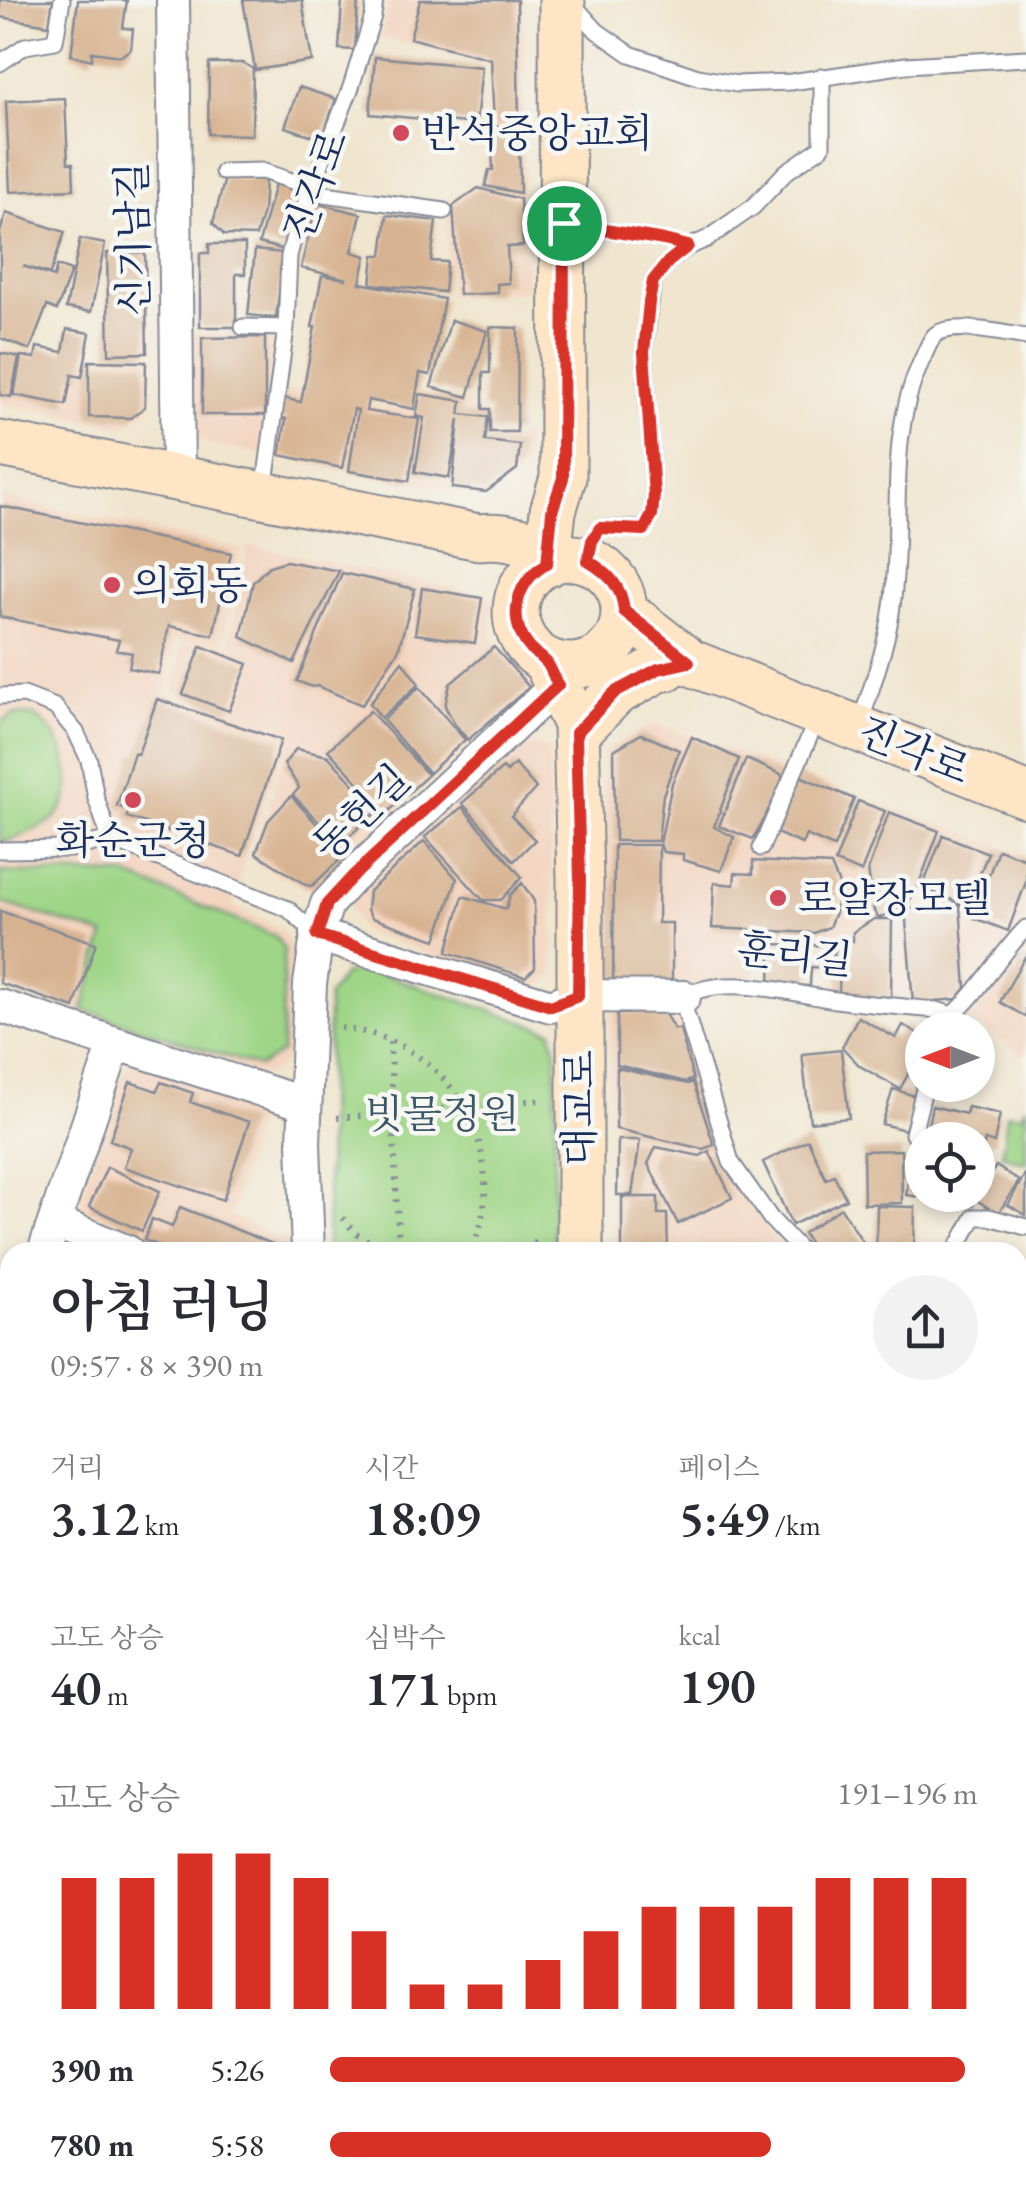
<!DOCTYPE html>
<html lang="ko">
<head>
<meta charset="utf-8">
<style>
	body { margin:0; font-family:"EB Garamond","Noto Serif KR",serif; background:#f2f2f3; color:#2b2b33; height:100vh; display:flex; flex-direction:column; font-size:38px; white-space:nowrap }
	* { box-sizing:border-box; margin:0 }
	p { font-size:32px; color:#7c7c81 }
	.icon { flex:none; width:55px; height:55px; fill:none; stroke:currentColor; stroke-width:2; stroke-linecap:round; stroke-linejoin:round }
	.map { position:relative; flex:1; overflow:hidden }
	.sheet { position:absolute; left:0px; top:1242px; width:1028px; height:962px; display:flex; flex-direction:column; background:#fff; border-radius:30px 30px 0 0; box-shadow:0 5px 15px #0003 }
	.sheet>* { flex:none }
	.needle { width:65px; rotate:270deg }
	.tools { position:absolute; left:905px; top:1012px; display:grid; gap:20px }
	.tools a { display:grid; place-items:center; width:90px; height:90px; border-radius:50%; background:#fff; box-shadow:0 5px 15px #0003; font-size:50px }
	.pin { position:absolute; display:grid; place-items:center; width:85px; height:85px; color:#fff; margin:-42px; border:5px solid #fff; border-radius:50%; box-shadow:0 2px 10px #0007 }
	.round { display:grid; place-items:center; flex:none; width:105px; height:105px; border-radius:52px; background:#f2f2f3 }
	.summary { display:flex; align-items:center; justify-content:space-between; height:170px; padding:0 50px }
	h1 { font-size:55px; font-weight:600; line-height:75px }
	.metrics { display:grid; grid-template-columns:repeat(3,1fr); gap:15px; height:170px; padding:10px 50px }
	.metrics div { display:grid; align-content:center }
	.metrics b { font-size:50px; font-weight:600 }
	.metrics small { font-size:28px; font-weight:400 }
	.metrics p { font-size:28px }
	.chart { height:280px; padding:20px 50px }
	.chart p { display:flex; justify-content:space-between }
	.chart svg { width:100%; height:180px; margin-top:10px; stroke:#d93025; stroke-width:6 }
	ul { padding:0 50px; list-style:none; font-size:32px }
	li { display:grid; grid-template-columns:160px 120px 1fr; align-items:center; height:75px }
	li i { height:25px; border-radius:12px; background:#d93025 }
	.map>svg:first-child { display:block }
	.built { fill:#f3d4bf }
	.green { fill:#9fd586; stroke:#5d8272; stroke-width:2.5 }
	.building { fill:#d7b290 }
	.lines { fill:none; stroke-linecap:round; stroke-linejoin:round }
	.lane-casing { stroke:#868a96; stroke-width:19 }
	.street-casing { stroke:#868a96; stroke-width:36 }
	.secondary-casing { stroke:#868a96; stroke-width:49 }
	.path { stroke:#868a96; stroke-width:6; stroke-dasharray:2.5 8; stroke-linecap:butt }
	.lane { stroke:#fff; stroke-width:15 }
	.street { stroke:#fff; stroke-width:32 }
	.secondary { stroke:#fde5c5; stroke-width:45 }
	.route-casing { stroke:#fff; stroke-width:20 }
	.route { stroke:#d93025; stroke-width:12 }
	.poi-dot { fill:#d1495b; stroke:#f6f6f2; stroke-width:4 }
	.labels { text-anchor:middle; stroke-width:9; stroke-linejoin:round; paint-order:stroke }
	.poi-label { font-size:40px; fill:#1b2f5e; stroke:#f6f6f2; text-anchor:start }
	.street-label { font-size:40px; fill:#1b2f5e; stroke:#f6f6f2 }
	.park-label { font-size:40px; fill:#3c5868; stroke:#f6f6f2 }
</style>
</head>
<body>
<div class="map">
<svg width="1026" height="2203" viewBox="0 0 1026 2203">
	<rect width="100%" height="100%" fill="#f6f6f2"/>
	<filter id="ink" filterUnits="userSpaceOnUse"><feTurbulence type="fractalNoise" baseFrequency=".01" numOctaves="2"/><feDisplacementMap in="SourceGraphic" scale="20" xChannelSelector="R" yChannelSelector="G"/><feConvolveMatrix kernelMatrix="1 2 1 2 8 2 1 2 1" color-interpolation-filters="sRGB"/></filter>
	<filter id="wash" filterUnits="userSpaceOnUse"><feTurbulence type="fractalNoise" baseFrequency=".0048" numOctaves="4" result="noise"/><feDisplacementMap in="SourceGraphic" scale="40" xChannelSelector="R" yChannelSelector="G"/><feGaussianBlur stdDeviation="2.25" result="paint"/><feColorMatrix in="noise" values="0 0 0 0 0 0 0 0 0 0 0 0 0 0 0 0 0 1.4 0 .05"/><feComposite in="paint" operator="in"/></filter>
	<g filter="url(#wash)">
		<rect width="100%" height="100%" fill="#f0e5ce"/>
		<path class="built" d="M389,0H523L524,196L528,290L448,296V227L443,203L483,179L487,161L489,64L380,38Z
			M108,242L148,246L150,407L124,427L0,403V347L106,358Z
			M192,332L279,334L272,389L412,412L419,391L470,402L468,412L486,414L489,419V435H528L524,468L491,497L210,444L191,431Z
			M0,497L241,549L223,644L175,640L165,692L219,712L173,691L182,644L228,647L248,545L491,596L493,641L535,686L312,891L250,860L292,732L243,718L289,733L242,866L233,906L281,929L293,947L292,1045L286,1062L269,1074H255L0,985Z
			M653,724L1026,854V1056L965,1018L837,1005L836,940L770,941L748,992L685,985L682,1017L728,1174L783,1252H614L604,751Z
			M519,745L549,747L554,974L533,991L362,930L349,905L367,875Z
			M139,1060L262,1101L230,1216L291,1243V1252H179L78,1207L118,1084L126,1070Z
			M1026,1311V1486L1018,1504V1327Z
			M0,1974H10V2160L6,2170L0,2167Z"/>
		<path class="green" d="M15,714C22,715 31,714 37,718C63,734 79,783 61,810C53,822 42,826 29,832C19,837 12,842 0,840V723Z
			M0,872L126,875L275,936L284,949L282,1052L259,1067L83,1010L104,935L0,902Z
			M367,969L552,1031L556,1052L553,1252H327L328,996L344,974Z
			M1026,1105V1163L1002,1155L1007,1113L1021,1115Z"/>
		<g id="blocks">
			<path class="building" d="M0,0H53L49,25L0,17Z
				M78,0H127L123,28L133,29L131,49L121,56L92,52V60L71,55Z
				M243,0H302L312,61L255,70Z
				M342,0H358L355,50L339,49Z
				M420,0H517L519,128L494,126L491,59L410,38Z
				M375,57L482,67L476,124L370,114Z
				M209,63H243L253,69L252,135L208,134Z
				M299,87L336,99L322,139L285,127Z
				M65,98L68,163H73L74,189L10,192L6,101Z
				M519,129L520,193L485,186L489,170H493L491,130Z
				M225,178L265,180L263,212L256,236L224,235L213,223Z
				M275,184L301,191L285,250L259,243Z
				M478,188L520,199L523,246L507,247L509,283L497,284L498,293L459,295L453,206Z
				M316,203L361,214L352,252L366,256L360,283L444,299L430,375L420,373L414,409L368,400L366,411L419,419L409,481L349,471L358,410L354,409L342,468L280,455L286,419L278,417L282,398L301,402L315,327H312L322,275L347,279L301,268Z
				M6,213L65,232L50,274L23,266L54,277L57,266L71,271L57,310L47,306L30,350L0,338V232Z
				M387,215L436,221L431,261L447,262L444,292L371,284L374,255H382Z
				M80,239L105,244L91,312L66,308Z
				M209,244H245V274H236V327H200V253H209Z
				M255,250L284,253L276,318L248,315Z
				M145,252L147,353L109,354L107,253Z
				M451,320L487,331L468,397L431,387Z
				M490,327L518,328L517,432H490V409H483V373H490Z
				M67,329L90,333L82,377L72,375L66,405L14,395L21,356L35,358L37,347L63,352Z
				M265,337V415H202V338Z
				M0,353L19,357L11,397L0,395Z
				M89,361L146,362L145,407L131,418L89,417Z
				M420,394L462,401L460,414L488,417L485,441L520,445L517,469L486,492L452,488L459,419L449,478L415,472L424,418L416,416Z
				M0,506L231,553L213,635L169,626L159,674L129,668L132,653L116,650L119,640L0,617Z
				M286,561L339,571L294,663L241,637L253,582L269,566Z
				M342,573L415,589L398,651L362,705L317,686L312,687L297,681Z
				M422,588L482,598L475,643L415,634Z
				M201,646L248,664L229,711L183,694Z
				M494,647L529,687L468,740L454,723L445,706L450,684Z
				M402,661L419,684L381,718L370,703Z
				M419,687L465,740L429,773L383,720Z
				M157,699L281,740L242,856L127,817L129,810L117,806L134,753L138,754Z
				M370,711L428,775L387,813L328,750Z
				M641,734L679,750L663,795L658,841H615L614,750Z
				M692,737L739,759L714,827L734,837L721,871L683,860V854L663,852L660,844L672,783Z
				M296,749L328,756L378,811L340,844L293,795L299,788L284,764Z
				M746,759L781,774L784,780L753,839L719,826Z
				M515,764L536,788L511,816L535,840L514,861L462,803L503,768L507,772Z
				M798,775L854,799L834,847L806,835L802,844L774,832Z
				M291,796L345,855L312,886L306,885L256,853L268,821Z
				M858,801L885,811L861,872L835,862Z
				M462,807L522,877L501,900H483L425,837Z
				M889,812L939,831L917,889L907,904L879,918L874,911L868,870Z
				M943,835L988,853L967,906L922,888Z
				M424,841L457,879L436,940L372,918L367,910L369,891Z
				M614,845H659L658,923H672V993H613Z
				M998,849L1026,859V882L1008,931L974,918Z
				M753,861L831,865L840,887L836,910L829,927L814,933L712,928L714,883L734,885L735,873L753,874Z
				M522,883L534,901L535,968L525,977L447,952L463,896L506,909L510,895Z
				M960,905L966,988L957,999L913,1003L905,909Z
				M0,911L96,943L74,1008L0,983Z
				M874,919H892L891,997L839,996L840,940L853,941V932Z
				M771,944L835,946L834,956H826V968L811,967L810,986L770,985Z
				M1026,955V1017L1000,1002Z
				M664,1012L674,1029H680L693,1079L686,1082L617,1065V1014Z
				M858,1017L896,1038L903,1025L922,1036V1049L900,1089L860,1066L842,1047Z
				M841,1050L849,1118L810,1122L802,1054Z
				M617,1068L688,1084L693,1082L714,1145L703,1149L616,1129Z
				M130,1082L157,1091L161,1082L193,1093L190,1102L249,1122L223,1200L124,1167L131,1148L110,1140Z
				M893,1089L915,1096L905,1130L882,1124Z
				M932,1106L966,1114L968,1107L1000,1114L994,1143L985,1140L982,1152L978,1151V1140L925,1139Z
				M618,1140H640L632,1195H617Z
				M808,1140L826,1179L834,1175L846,1199L792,1225L763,1162Z
				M656,1147L700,1156L709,1151L732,1198L678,1224L648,1164Z
				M901,1150L902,1203L864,1204L863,1151Z
				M913,1151L922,1152V1195H974L973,1205L906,1195Z
				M996,1166L1019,1181L998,1214L975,1199Z
				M107,1167L160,1191L142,1231L89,1207Z
				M1026,1172V1215L1008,1205Z
				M622,1197H658V1214H667L668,1252H622Z
				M877,1206L915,1207L914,1252H876Z
				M180,1207L285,1249L284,1252H175L144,1240L152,1219L172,1227Z
				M841,1208L868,1250L864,1252H815L803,1233Z
				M5,1524L10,1526V1572L0,1569V1541Z
				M0,1583L10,1586V1660L0,1657Z
				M7,1710L10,1711V1793L0,1789V1729Z
				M1018,1754L1026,1758V1790L1018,1808Z
				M0,1797L10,1801V1893L0,1889V1833L6,1815L0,1813Z
				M0,1906L10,1910V1962L0,1967Z
				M5,2066L10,2068V2107L0,2103V2078Z
				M0,2116L10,2121V2143L0,2166Z
				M1018,2172L1026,2176V2199L1024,2203H915L918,2195H1018Z
				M141,2195H217L214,2203H150Z
				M228,2195H292L299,2197L298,2203H226Z
				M503,2195H571V2203H499Z
				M707,2195H767L763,2203H722Z"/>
		</g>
	</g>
	<g filter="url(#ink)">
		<use href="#blocks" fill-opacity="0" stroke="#868a96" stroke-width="2.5"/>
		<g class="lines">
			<g class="lane-casing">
				<path id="lane" d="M572,3L597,31L630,54L698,77L737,84L791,82L906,65L1026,58
					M0,63L25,46L55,41L62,0
					M223,172L262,171L313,188
					M311,192L444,211
					M569,224L664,240L688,247
					M243,327L286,328
					M264,491L286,328L289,256L296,228L351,87L373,16L375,0
					M588,561L592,541L600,528L644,529L652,515L654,495L644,352L653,281L668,262L688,247L707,239L753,207L786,172L822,147V76
					M0,696L24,695L55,707L76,732L89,760L96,798L110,839
					M860,724C872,685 887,646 892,606C904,524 885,440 921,362C925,354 929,341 935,335C951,321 1006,334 1026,337
					M761,848L818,717
					M0,850L70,849L110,839L288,909L317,935
					M913,1134L925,1085
					M802,1252L771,1219L731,1162L683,1003L684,997C723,973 793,994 836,1000C869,1004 903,1007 936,1010L953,1015C982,989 999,955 1026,928
					M955,1252L974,1217H989L1026,1227
					M1018,1415L1026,1419
					M0,1473L10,1477
					M340,2195L365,2203
					M837,2195L850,2203"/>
			</g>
			<g class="street-casing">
				<path id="street" d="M173,0L178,478
					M317,935L551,1006L578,996L684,997
					M0,1006L305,1104
					M55,1222L128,1252
					M44,1252L115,1044
					M308,1252L304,1143L310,984L317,935L327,904L352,877L557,685
					M0,1376L10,1348
					M1018,1549L1026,1530
					M1018,1667L1026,1671
					M0,1686L10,1690
					M1018,2148L1026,2152
					M0,2194L25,2203
					M120,2203L122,2195"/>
			</g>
			<g class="secondary-casing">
				<path id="secondary" d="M0,444L479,537C510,533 542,546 570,558
					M516 612a54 54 0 1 1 108 0a54 54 0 1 1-108 0Z
					M547,564L553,511L563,478L562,0
					M624,611L689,662L1026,795
					M546,661L576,724L580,880V1252
					M576,733L615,693L658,669L666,668
					M610,2195V2203"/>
			</g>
			<path class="path" d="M341,1028C351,1030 362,1031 372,1034C465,1062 510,1165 471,1252
				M390,1042L399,1252
				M337,1118L540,1100
				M343,1218L356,1234L389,1252
				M515,1252L539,1240"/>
			<use href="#lane" class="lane"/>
			<use href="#street" class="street"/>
			<use href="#secondary" class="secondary"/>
		</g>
	</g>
	<g class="lines" filter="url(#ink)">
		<g class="route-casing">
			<path id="route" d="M564,223L664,240L688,246L668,262L653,281L649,302L644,352L654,495L652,515L644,530L600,528L592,541L588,561C608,573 622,586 624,611L689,662L658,669L615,692L576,733L580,880L578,996L551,1006L317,935L327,904L352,877L558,685C554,678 551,668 547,663C542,657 534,653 529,647C506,619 517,579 547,564L552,511L563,478Z"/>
		</g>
		<use href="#route" class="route"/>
	</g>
	<g class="poi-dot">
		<circle cx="401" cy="133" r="10"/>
		<circle cx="112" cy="585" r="10"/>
		<circle cx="133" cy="800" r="10"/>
		<circle cx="778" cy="898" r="10"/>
	</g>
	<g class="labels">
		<g class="poi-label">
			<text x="421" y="147">반석중앙교회</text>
			<text x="132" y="599">의회동</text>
			<text x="133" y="854" text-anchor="middle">화순군청</text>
			<text x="798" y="912">로얄장모텔</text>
		</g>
		<g class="street-label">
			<text transform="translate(315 186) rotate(-70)" y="14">진각로</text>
			<text transform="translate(133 239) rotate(-91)" y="14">신기남길</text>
			<text transform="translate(914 750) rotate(22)" y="14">진각로</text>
			<text transform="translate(361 812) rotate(-44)" y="14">동헌길</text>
			<text transform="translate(795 954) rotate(6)" y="14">훈리길</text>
			<text transform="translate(579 1108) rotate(-90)" y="14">대교로</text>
		</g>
		<g class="park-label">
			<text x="442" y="1128">빗물정원</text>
		</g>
	</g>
</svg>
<div class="tools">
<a><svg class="needle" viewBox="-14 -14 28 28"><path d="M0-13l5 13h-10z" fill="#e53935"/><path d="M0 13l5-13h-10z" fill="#7c7c81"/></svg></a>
<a><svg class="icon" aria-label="locate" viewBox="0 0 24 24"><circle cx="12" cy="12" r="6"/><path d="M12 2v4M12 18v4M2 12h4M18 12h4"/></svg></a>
</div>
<div class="pin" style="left:564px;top:223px;background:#1e9e55"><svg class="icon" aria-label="arrive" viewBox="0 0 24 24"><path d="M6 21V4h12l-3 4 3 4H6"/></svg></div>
<section class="sheet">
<div class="summary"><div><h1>아침 러닝</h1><p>09:57 · 8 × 390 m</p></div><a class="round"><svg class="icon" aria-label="share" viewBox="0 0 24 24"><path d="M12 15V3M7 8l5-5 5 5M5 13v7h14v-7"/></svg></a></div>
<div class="metrics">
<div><p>거리</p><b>3.12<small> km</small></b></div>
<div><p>시간</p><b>18:09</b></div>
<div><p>페이스</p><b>5:49<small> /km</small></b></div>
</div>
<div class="metrics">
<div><p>고도 상승</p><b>40<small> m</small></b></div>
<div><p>심박수</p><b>171<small> bpm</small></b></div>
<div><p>kcal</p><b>190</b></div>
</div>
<div class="chart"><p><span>고도 상승</span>191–196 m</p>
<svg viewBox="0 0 160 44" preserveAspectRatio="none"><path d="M5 44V12M15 44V12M25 44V6M35 44V6M45 44V12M55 44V25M65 44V38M75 44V38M85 44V32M95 44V25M105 44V19M115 44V19M125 44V19M135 44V12M145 44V12M155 44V12"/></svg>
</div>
<ul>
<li><b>390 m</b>5:26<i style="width:98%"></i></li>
<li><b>780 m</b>5:58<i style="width:68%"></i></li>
</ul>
</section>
</div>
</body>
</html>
